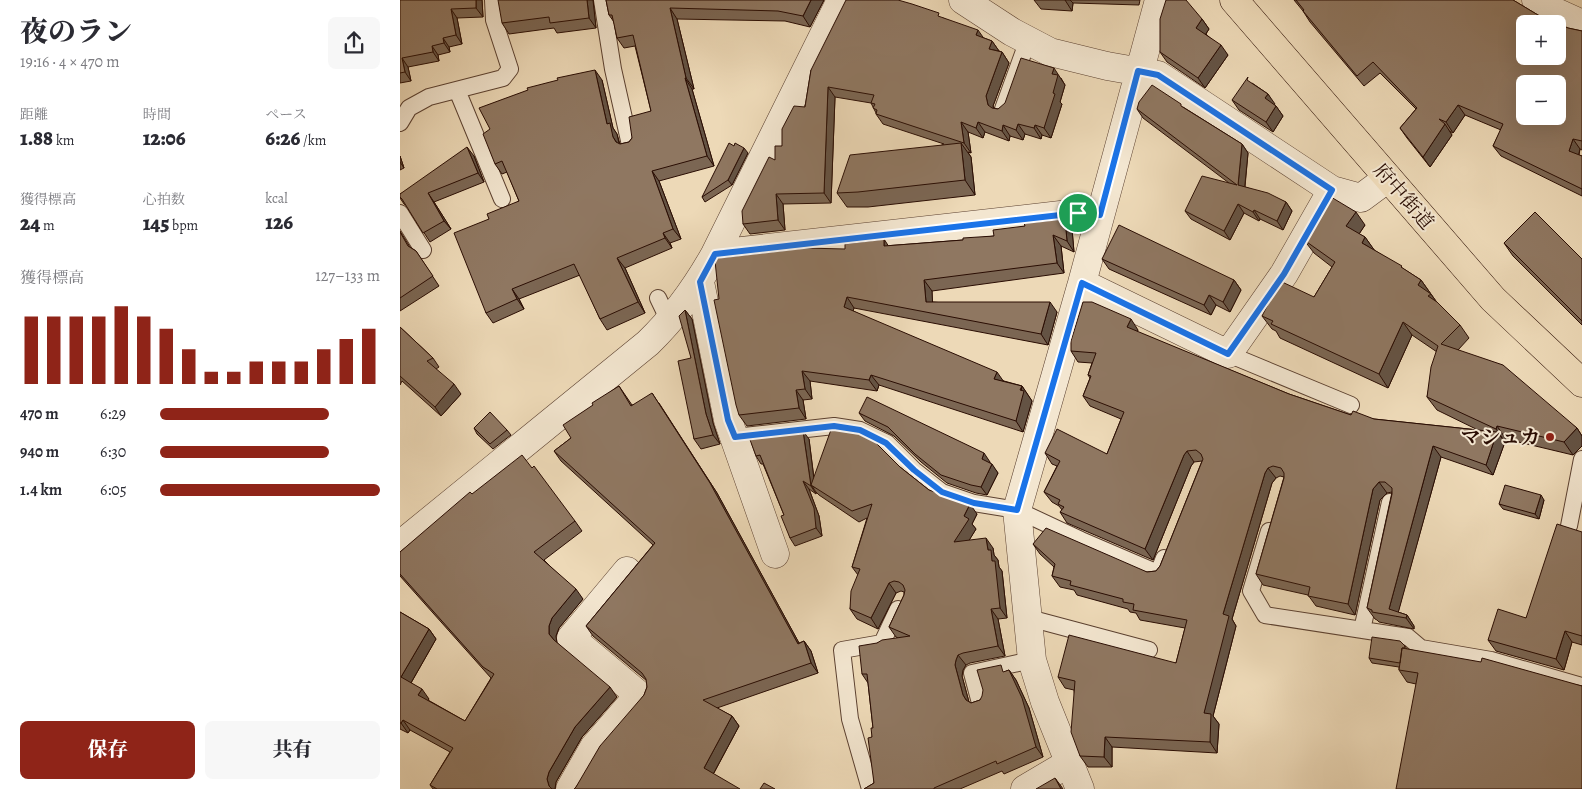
<!DOCTYPE html>
<html lang="ja">
<head>
<meta charset="utf-8">
<style>
	body { margin:0; font-family:Alegreya,"Noto Serif JP",serif; background:#f7f7f7; color:#2b2b33; height:100vh; display:flex; flex-direction:column; font-size:19px; white-space:nowrap }
	* { box-sizing:border-box; margin:0 }
	p { font-size:16px; color:#7c7c81 }
	.icon { flex:none; width:28px; height:28px; fill:none; stroke:currentColor; stroke-width:2; stroke-linecap:round; stroke-linejoin:round }
	.map { position:relative; flex:1; overflow:hidden }
	.sheet { display:flex; flex-direction:column; background:#fff; width:400px }
	.sheet>* { flex:none }
	.controls { position:absolute; left:1116px; top:15px; display:grid; gap:10px }
	.controls a { display:grid; place-items:center; width:50px; height:50px; border-radius:8px; background:#fff; box-shadow:0 5px 20px #0002; font-size:25px }
	.pin { position:absolute; display:grid; place-items:center; width:42px; height:42px; color:#fff; margin:-21px; border:2px solid #fff; border-radius:50%; box-shadow:0 1px 5px #0007 }
	.round { display:grid; place-items:center; flex:none; width:52px; height:52px; border-radius:8px; background:#f7f7f7 }
	.headline { display:flex; align-items:center; justify-content:space-between; height:85px; padding:0 20px }
	h1 { font-size:28px; font-weight:800; line-height:38px }
	.figures { display:grid; grid-template-columns:repeat(3,1fr); gap:8px; height:85px; padding:5px 20px }
	.figures div { display:grid; align-content:center }
	.figures b { font-size:21px; font-weight:800 }
	.figures small { font-size:14px; font-weight:400 }
	.figures p { font-size:14px }
	.chart { height:140px; padding:10px 20px }
	.chart p { display:flex; justify-content:space-between }
	.chart svg { width:100%; height:90px; margin-top:5px; stroke:#8f2418; stroke-width:6 }
	.primary-button { display:flex; gap:10px; margin-top:auto; padding:10px 20px }
	.primary-button a { flex:1; height:58px; border-radius:8px; background:#8f2418; color:#fff; font-size:20px; font-weight:800; line-height:58px; text-align:center }
	.primary-button a+a { background:#f7f7f7; color:#2b2b33 }
	ul { padding:0 20px; list-style:none; font-size:16px }
	li { display:grid; grid-template-columns:80px 60px 1fr; align-items:center; height:38px }
	li i { height:12px; border-radius:6px; background:#8f2418 }
	main { display:flex; flex:1; min-height:0 }
	.map>svg:first-child { display:block }
	.lines { fill:none; stroke-linecap:round; stroke-linejoin:round }
	.lane-casing { stroke:#5b4030; stroke-width:18 }
	.street-casing { stroke:#5b4030; stroke-width:29 }
	.primary-casing { stroke:#2a0d03; stroke-width:29 }
	.lane { stroke:#f3e6d0; stroke-width:16 }
	.street { stroke:#f3e6d0; stroke-width:28 }
	.primary { stroke:#edd9b7; stroke-width:28 }
	.wall { fill:#7b6653; stroke:#2a0d03 }
	.shaded-wall { fill:#645344; stroke:#2a0d03 }
	.building { fill:#8f7761; stroke:#2a0d03; fill-rule:evenodd }
	.route-casing { stroke:#fff; stroke-width:10 }
	.route { stroke:#1a73e8; stroke-width:6 }
	.poi-dot { fill:#8f2418; stroke:#f3e6d0; stroke-width:2 }
	.labels { text-anchor:middle; stroke-width:4; stroke-linejoin:round; paint-order:stroke }
	.street-label { font-size:20px; fill:#2a0d03; stroke:#f3e6d0 }
	.poi-label { font-size:20px; font-weight:bold; fill:#2a0d03; stroke:#f3e6d0; text-anchor:end }
</style>
</head>
<body>
<main>
<section class="sheet">
<div class="headline"><div><h1>夜のラン</h1><p>19:16 · 4 × 470 m</p></div><a class="round"><svg class="icon" aria-label="share" viewBox="0 0 24 24"><path d="M12 15V3M7 8l5-5 5 5M5 13v7h14v-7"/></svg></a></div>
<div class="figures">
<div><p>距離</p><b>1.88<small> km</small></b></div>
<div><p>時間</p><b>12:06</b></div>
<div><p>ペース</p><b>6:26<small> /km</small></b></div>
</div>
<div class="figures">
<div><p>獲得標高</p><b>24<small> m</small></b></div>
<div><p>心拍数</p><b>145<small> bpm</small></b></div>
<div><p>kcal</p><b>126</b></div>
</div>
<div class="chart"><p><span>獲得標高</span>127–133 m</p>
<svg viewBox="0 0 160 44" preserveAspectRatio="none"><path d="M5 44V11M15 44V11M25 44V11M35 44V11M45 44V6M55 44V11M65 44V17M75 44V27M85 44V38M95 44V38M105 44V33M115 44V33M125 44V33M135 44V27M145 44V22M155 44V17"/></svg>
</div>
<ul>
<li><b>470 m</b>6:29<i style="width:77%"></i></li>
<li><b>940 m</b>6:30<i style="width:77%"></i></li>
<li><b>1.4 km</b>6:05<i style="width:100%"></i></li>
</ul>
<div class="primary-button"><a>保存</a><a>共有</a></div>
</section>
<div class="map">
<svg width="1182" height="789" viewBox="0 0 1182 789">
	<rect width="100%" height="100%" fill="#edd9b7"/>
	<filter id="stains"><feTurbulence type="fractalNoise" baseFrequency=".004" numOctaves="4"/><feColorMatrix values="0 0 0 0 .2 0 0 0 0 .09 0 0 0 0 .02 0 0 0 .5 -.17"/></filter>
	<radialGradient id="worn" r=".72"><stop offset=".6" stop-color="#630" stop-opacity="0"/><stop offset="1" stop-color="#630" stop-opacity=".3"/></radialGradient>
	<g class="lines">
		<g class="lane-casing">
			<path id="lane" d="M202,0L213,69L230,145
				M57,90L102,199
				M603,109L628,40
				M0,123L9,108L29,97L103,78L110,69L94,20L93,0
				M0,213L23,250
				M258,298L270,323
				M828,354L951,405
				M335,437L434,426L460,430L487,443L514,470L542,492L574,503L617,510L681,540L758,573L764,558
				M1169,526L1182,459
				M869,531L851,591L865,615L1008,637L1021,648L1091,660L1182,686
				M629,618L749,650
				M962,630L990,502
				M580,703L572,673L632,660
				M470,789L450,719L442,650L482,643L498,609"/>
		</g>
		<g class="street-casing">
			<path id="street" d="M563,0L612,32L650,52L707,66L758,75L932,190L961,198L988,178
				M1136,0L1147,8L1182,24
				M315,254L678,213L700,215
				M300,282L328,420L375,554
				M682,283L828,354L884,274L932,190
				M0,545L248,343C276,316 296,288 315,254L441,0
				M170,789L194,747L239,695L171,638L227,571
				M625,789L669,763
				M680,789L645,702L632,660L617,510L682,283L759,0"/>
		</g>
		<g class="primary-casing">
			<path id="primary" d="M834,0L1093,299L1182,383"/>
		</g>
		<use href="#lane" class="lane"/>
		<use href="#street" class="street"/>
		<use href="#primary" class="primary"/>
	</g>
	<path class="wall" d="M0,0H82L83,17L57,18L62,44L49,47L50,52L38,55L39,61L8,67L11,81L0,83Z
		M193,0L196,28L157,33L154,28L109,34L102,23Z
		M206,0H424L410,27L385,21L277,19L294,89H292L314,166L259,181L281,239L270,243L272,248L225,268L245,313L207,330L200,319L180,275L119,299L124,309L93,323L86,313L89,219L119,201L107,172L102,174L95,164L202,80L213,128L217,134L220,144L229,142L251,111L235,46L224,48L217,38L214,22L209,15Z
		M634,0H740L739,5L673,3L672,11L641,9Z
		M894,0H1113L1143,18L1168,28L1182,31V150L1180,149L1179,155L1182,156V196L1101,156L1093,146L1101,130L1065,115L1053,133L1049,131L1052,135L1030,167L1007,138L1000,128L1016,109L980,73L964,86L910,22L903,11Z
		M543,18L584,38L592,41L599,51L602,52L609,63L593,106L594,108L598,109L661,78L665,85L660,102L662,104L651,138L642,135L641,139L625,134L623,140L610,136L609,141L585,132L583,138L568,132L571,153L568,152L571,157L575,195L468,207H447L437,193L544,144L483,124L476,114V113L471,103L435,97L431,203L383,204L385,230L350,234L343,224L382,146L405,107L411,70Z
		M802,19L809,29L806,34L828,55L805,88L767,62L760,52Z
		M852,83L868,94L874,105L876,106L883,116L873,132L839,110L832,100Z
		M783,107L842,144L848,153L845,187L886,202L892,211L883,230L860,219L859,221L844,213L830,240L791,219L785,211L829,183L743,118L737,109Z
		M348,153L332,185L305,202L302,197Z
		M0,156L4,168L0,170Z
		M74,156L84,182L34,202L51,229L30,242L7,206L4,204L0,198V194Z
		M665,219L672,229L674,252L661,246L664,273L532,291V302L657,312L648,345L454,308L453,311L604,381L622,386L632,401L623,432L479,385L477,391L410,381L412,399L403,400L406,419L347,426L339,415L445,249L563,240L594,236L625,226Z
		M965,225L959,234L965,237L974,250L1021,280L1036,301L1060,325L1069,338L1058,350L1177,428L1182,436V446L1173,455L1106,439L1093,475L1041,457L998,612L1007,615L1014,626V629L979,622L977,620L975,619L967,608L992,492L987,493L980,500L955,615L916,606L908,595L863,585L856,574L884,477L880,476L876,478L872,483L832,619L836,626L813,716L819,724L817,753L712,747V767H688L680,756L674,690L665,688L658,677L776,663L785,628L740,620L736,613L730,612L728,609L677,595L674,590L660,587L652,576L654,567L640,554L633,544L747,572L756,571L760,566L802,461L794,462L791,466L753,560L667,523L660,512L662,510L659,506L652,502L644,492L657,466L652,464L645,453L707,454L721,419L690,406L683,396L690,378L688,375L692,363L678,362L671,351L738,330L737,332L889,394L951,415L974,419L1078,430L1037,410L1027,397L1037,352L1012,335L988,388L880,338L876,331L872,329L862,316L914,297L932,267L914,253L904,240Z
		M0,231L10,247L16,251L39,286L0,311Z
		M1104,243L1182,259V325L1113,256Z
		M702,259L834,280L841,290L830,312L816,305L811,315L709,269Z
		M285,310L292,319L313,423L320,444L301,449L294,439L291,358Z
		M0,327L33,358L39,367L36,369L61,394L41,416L2,381L0,385Z
		M219,386L232,405L259,403L317,493L399,643L404,641L411,651L418,673L317,708L332,716L339,726L314,773L176,787L244,695L247,687V681L193,636L186,626L253,545L161,461L154,451L171,438L193,405Z
		M459,413L590,462V463L598,473L587,495L576,493L547,483L521,462L494,436L465,421Z
		M74,428L107,430L111,435L93,449L77,434Z
		M409,439L414,478L500,467L529,490L577,514L572,524L576,529L569,540L593,548L594,555L598,560L599,567L602,571L607,618L598,619L605,656L570,663L566,665L563,670L562,676L569,702L571,703L580,700L606,671L609,670L616,680L629,708L643,757L604,774L602,771L560,789H464L474,783L472,737L473,728L468,683L462,674L477,643L498,638L496,637L489,627L504,595V592L501,591L496,593L478,629L457,619L450,609L458,575L452,567L467,518L459,522L419,495L416,492V494L409,489L419,516L422,536L395,546L390,538L384,515L363,464H361L356,456Z
		M72,494L175,521L182,531L144,560L183,599L159,628L156,636V642L217,697L182,737L156,782L155,789H33L30,785L50,752L10,730L8,733L0,729V612L29,629L36,639L11,683L29,699L28,700L65,721L91,678L0,576V552Z
		M1144,500L1139,519L1103,509L1099,504Z
		M1182,532V645L1172,642L1164,670L1096,651L1088,640L1126,618Z
		M1005,646L1007,649L1182,686L1016,684L1007,682L999,670V667L972,663L969,658Z"/>
	<path class="shaded-wall" d="M76,0H82L83,17L76,8Z
		M187,0H193L196,28L189,18Z
		M411,0H424L410,27L403,16Z
		M665,0H670L673,3L672,11Z
		M270,8L277,19L294,89L286,78Z
		M51,9L57,18L62,44L56,35Z
		M802,19L809,29L803,38L796,28Z
		M578,30L585,40L576,35Z
		M43,38L49,47L50,52L44,43Z
		M592,41L599,51L589,49Z
		M821,45L828,55L805,88L798,78Z
		M32,46L38,55L39,61L33,52Z
		M602,52L609,63L593,106L595,115L588,105L586,96Z
		M2,58L8,67L11,81L5,72Z
		M654,68L665,85L660,102L662,104L651,138L644,128L653,93L652,74Z
		M195,70L202,80L213,128L217,134L220,148L223,152L213,137L207,124Z
		M285,78L292,89L314,166L307,156Z
		M428,87L435,97L431,203L424,193Z
		M868,94L875,104L872,108L865,98Z
		M1058,105L1065,115L1053,133L1046,122Z
		M876,106L883,116L873,132L866,122Z
		M561,122L568,132L571,153L564,143Z
		M578,122L585,132L583,138L576,128Z
		M618,124L625,134L623,140L616,130Z
		M1045,124L1052,135L1030,167L1023,157Z
		M603,125L610,136L609,141L602,131Z
		M635,125L642,135L641,139L634,128Z
		M1173,139L1180,149L1177,161L1169,151Z
		M561,143L571,157L575,195L565,180Z
		M842,144L848,153L844,194L838,185Z
		M67,147L74,156L84,182L78,173Z
		M344,148L348,153L332,185L328,180Z
		M0,156L4,168L0,162Z
		M252,171L259,181L281,239L273,229Z
		M28,193L34,202L51,229L44,221Z
		M376,194L383,204L385,230L378,220Z
		M886,202L892,211L883,230L877,221Z
		M838,204L844,213L830,240L824,231Z
		M854,210L860,219L859,221L853,212Z
		M956,212L965,225L955,240L946,226Z
		M665,219L672,229L674,252L667,241Z
		M263,233L270,243L272,248L265,238Z
		M653,235L661,246L664,273L657,263Z
		M965,237L975,251L962,243Z
		M484,239L491,250L484,246Z
		M217,258L225,268L245,313L238,302Z
		M524,280L532,291L533,312L526,302Z
		M834,280L841,290L830,312L823,302Z
		M1021,280L1040,307L1038,310L1018,285Z
		M112,289L119,299L124,309L117,299Z
		M809,295L816,305L811,315L804,305Z
		M447,297L454,308L451,318L444,307Z
		M650,302L657,312L648,345L641,334Z
		M285,310L292,319L313,423L320,444L313,435L306,414Z
		M731,319L738,330L734,338L727,327Z
		M1003,322L1012,335L988,388L979,374Z
		M402,371L410,381L412,399L405,389Z
		M597,372L604,382L594,379Z
		M471,375L479,385L477,391L469,380Z
		M54,384L61,394L41,416L35,407Z
		M622,386L632,401L623,432L616,421Z
		M396,390L403,400L406,419L399,408Z
		M252,393L317,493L405,654L398,644Z
		M1097,426L1106,439L1105,442L1096,429Z
		M1177,428L1182,436V446L1173,455L1164,442Z
		M403,431L409,439L415,488L411,485L416,492V494L411,486Z
		M1097,432L1105,442L1093,475L1086,465Z
		M1033,446L1041,457L997,617L989,609Z
		M787,451L794,462L791,466L753,560L745,549L784,455Z
		M584,453L590,462L587,467L582,459Z
		M592,464L598,473L587,495L581,487Z
		M868,468L876,478L872,483L832,619L836,626L813,716L819,724L817,753L810,742L804,713L823,614L865,473Z
		M403,481L409,489L419,516L422,536L416,528Z
		M979,482L987,493L980,500L955,615L948,604L973,489Z
		M1141,495L1144,500L1139,519L1135,514Z
		M570,504L577,514L572,524L576,529L562,552L554,542L564,516Z
		M586,538L593,548L594,555L598,560L599,567L602,571L607,618L600,608L592,561L588,550Z
		M489,583L496,593L478,629L471,618Z
		M176,589L183,599L159,628L156,636L157,644L149,634V626L152,618Z
		M591,609L598,619L605,656L598,646Z
		M1007,615L1014,626V629L1006,618Z
		M29,629L36,639L8,688L1,677Z
		M1165,631L1172,642L1164,670L1156,659Z
		M404,641L411,651L418,673L411,663Z
		M558,655L566,665L563,670L562,676L570,706L563,695L555,665L556,660Z
		M609,670L616,680L629,708L643,757L636,747Z
		M210,687L217,697L182,737L156,782L155,789H151L149,786L147,779L149,772L175,727Z
		M22,689L29,699L25,705L18,695Z
		M332,716L339,726L311,778L304,768Z
		M3,720L10,730L8,733L1,723Z
		M705,737L712,747V767L704,757Z
		M655,778L661,786L663,789H661Z"/>
	<path class="building" d="M0,0H76V8L51,9L56,35L43,38L44,43L32,46L33,52L2,58L5,72L0,73Z
		M98,0H187L189,18L150,23L149,17L102,23Z
		M206,0H411L403,16L378,11L270,8L286,78H285L307,156L252,171L273,229L263,233L265,238L217,258L238,302L200,319L174,264L112,289L117,299L86,313L54,233L89,219L87,214L119,201L102,161L95,164L83,134L90,129L79,108L128,90L127,88L158,80L157,78L195,70L207,124L210,123L213,137L216,142L220,144L229,142L232,138L229,117L251,111L233,35L217,38L212,15H209Z
		M446,0H498L512,4L539,13L538,16L578,30L576,35L592,41L589,49L602,52L586,96L588,105L592,108L598,109L605,103L621,58L654,68L652,74L658,75L653,93L655,94L644,128L635,125L634,128L618,124L616,130L603,125L602,131L578,122L576,128L561,122L564,143L476,114L477,110L473,108L475,104L471,103L474,95L428,87L424,193L376,194L378,220L343,224L342,211L369,157L375,160V146H382V129L394,106L405,107L411,70Z
		M766,0H786L802,19L796,28L821,45L798,78L760,52V19Z
		M896,0H1113L1143,18L1144,17L1168,28L1182,31V141L1173,139L1169,151L1182,156V189L1093,146L1103,124L1058,105L1046,122L1039,119L1045,124L1023,157L1000,128L1017,108L973,62L957,76L903,11L904,10ZM1125,24H1158V56H1125ZM1125,84H1158V116H1125Z
		M848,77L847,80L868,94L865,98L876,106L866,122L832,100Z
		M752,85L781,104V106L842,144L838,185L868,193L886,202L877,221L854,210L853,212L838,204L824,231L785,211L802,176L837,185L737,109L739,102Z
		M329,143L334,146L335,143L344,148L328,180L302,197Z
		M561,143L565,180L458,192L437,193L450,155Z
		M67,147L78,173L28,193L44,221L23,233L2,199L0,197V194Z
		M931,197L956,212L946,226L965,237L962,243L1002,266L1001,267L1021,280L1018,285L1031,294L1028,296L1037,302L1060,325L1041,344L1103,365L1177,428L1164,442L1097,426L1096,429L1027,397L1031,367L1038,346L1003,322L979,374L871,324L873,321L862,316L880,281L914,297L935,262L904,240Z
		M1135,212L1182,259V321L1104,243Z
		M665,219L667,241L653,235L657,263L524,280L526,302H650L641,334L447,297L444,307L597,372L594,379L622,386L620,390L624,391L616,421L471,375L469,380L402,371L405,389L396,390L399,408L339,415L336,405L314,300L319,299L315,261L317,258L404,248L445,249V244L484,239V246L563,240V238L594,236L593,230L625,226L624,223Z
		M719,225L834,280L823,302L809,295L804,305L702,259Z
		M0,232L8,246L16,251L33,276L0,298Z
		M683,302H692L731,319L727,327L889,394L951,415L953,411L974,419L1097,432L1086,465L1033,446L989,609L1007,615L1006,618L972,612V610L967,608L992,494V488L985,482H979L973,489L948,604L908,596L910,587L856,574L884,478V473L881,468L873,466L868,468L865,473L823,614L829,616L804,713L811,714L810,742L705,737L704,757L680,756L671,732L675,681L658,677L669,635L776,663L787,620L733,610L734,604L723,602V599L670,585L671,581L652,576L655,564L633,544L646,528L747,572L756,571L760,566L803,459L801,454L796,450L787,451L784,455L745,549L660,512L664,507L658,504L660,500L644,492L660,461L645,453L657,429L707,454L724,412L683,396L691,376L688,375L696,353L671,351V341Z
		M285,310L306,414L313,435L294,439L278,361L291,358L279,316Z
		M0,327L33,358L27,361L54,384L35,407L0,376Z
		M219,386L231,406L252,393L310,483L398,644L404,641L411,663L303,700L332,716L304,768L340,789H174L176,787L200,746L244,695L247,687L246,679L242,673L186,626L255,543L154,451L171,438L163,425L193,405L192,403Z
		M467,397L584,453L582,459L592,464L581,487L571,485L541,475L515,454L488,427L459,413Z
		M90,412L107,430L90,444L74,428Z
		M432,427L450,430L474,441L500,467L529,490L570,504L564,516L569,519L554,542L586,538L588,550H591L592,561H595L600,608L591,609L598,646L563,653L558,655L556,660L555,665L563,695L566,700L571,703L580,700L582,696L583,690L577,670L601,665L603,672L609,670L622,698L636,747L597,764L596,761L534,788V789H464L474,783L468,738L472,737L471,728H473L467,674H462L459,646L477,643L482,640L510,636L489,627L504,595L505,590L503,585L499,582L494,581L489,583L471,618L450,609L451,591L460,569L452,567L472,504L452,511L411,485Z
		M403,431L411,486L403,481L414,508L416,528L390,538L381,516L384,515L360,455L356,456L349,437Z
		M122,455L132,468L134,466L175,521L134,552L176,589L152,618L149,626V634L154,640L210,687L175,727L149,772L147,779L149,786L152,789H37L30,785L53,748L3,720L1,723H0V612L29,629L1,677L22,689L18,695L65,721L94,674L83,667L0,574V552L70,492L72,494Z
		M1105,485L1141,495L1135,514L1099,504Z
		M1157,524L1182,532V636L1165,631L1156,659L1088,640L1098,609L1126,618Z
		M972,637L1000,641L1005,646L1004,648H1002L1000,663L969,658Z
		M1002,648L1081,662L1082,658L1182,686V789H996L1018,673L999,670Z
		M655,778L661,789H636Z
		M364,783L375,789H360Z"/>
	<g class="lines">
		<g class="route-casing">
			<path id="route" d="M738,71L758,75L932,190L884,274L828,354L682,283L617,510L574,503L542,492L514,470L486,443L460,430L434,426L335,437L328,420L300,282L315,254L678,213L700,215Z"/>
		</g>
		<use href="#route" class="route"/>
	</g>
	<circle class="poi-dot" cx="1150" cy="437" r="5"/>
	<g class="labels">
		<g class="street-label">
			<text transform="translate(1004 196) rotate(49)" y="7">府中街道</text>
		</g>
		<g class="poi-label">
			<text x="1140" y="444">マシュカ</text>
		</g>
	</g>
	<rect width="100%" height="100%" filter="url(#stains)"/>
	<rect width="100%" height="100%" fill="url(#worn)"/>
</svg>
<div class="controls">
<a>+</a>
<a>−</a>
</div>
<div class="pin" style="left:678px;top:213px;background:#1e9e55"><svg class="icon" aria-label="arrive" viewBox="0 0 24 24"><path d="M6 21V4h12l-3 4 3 4H6"/></svg></div>
</div>
</main>
</body>
</html>
